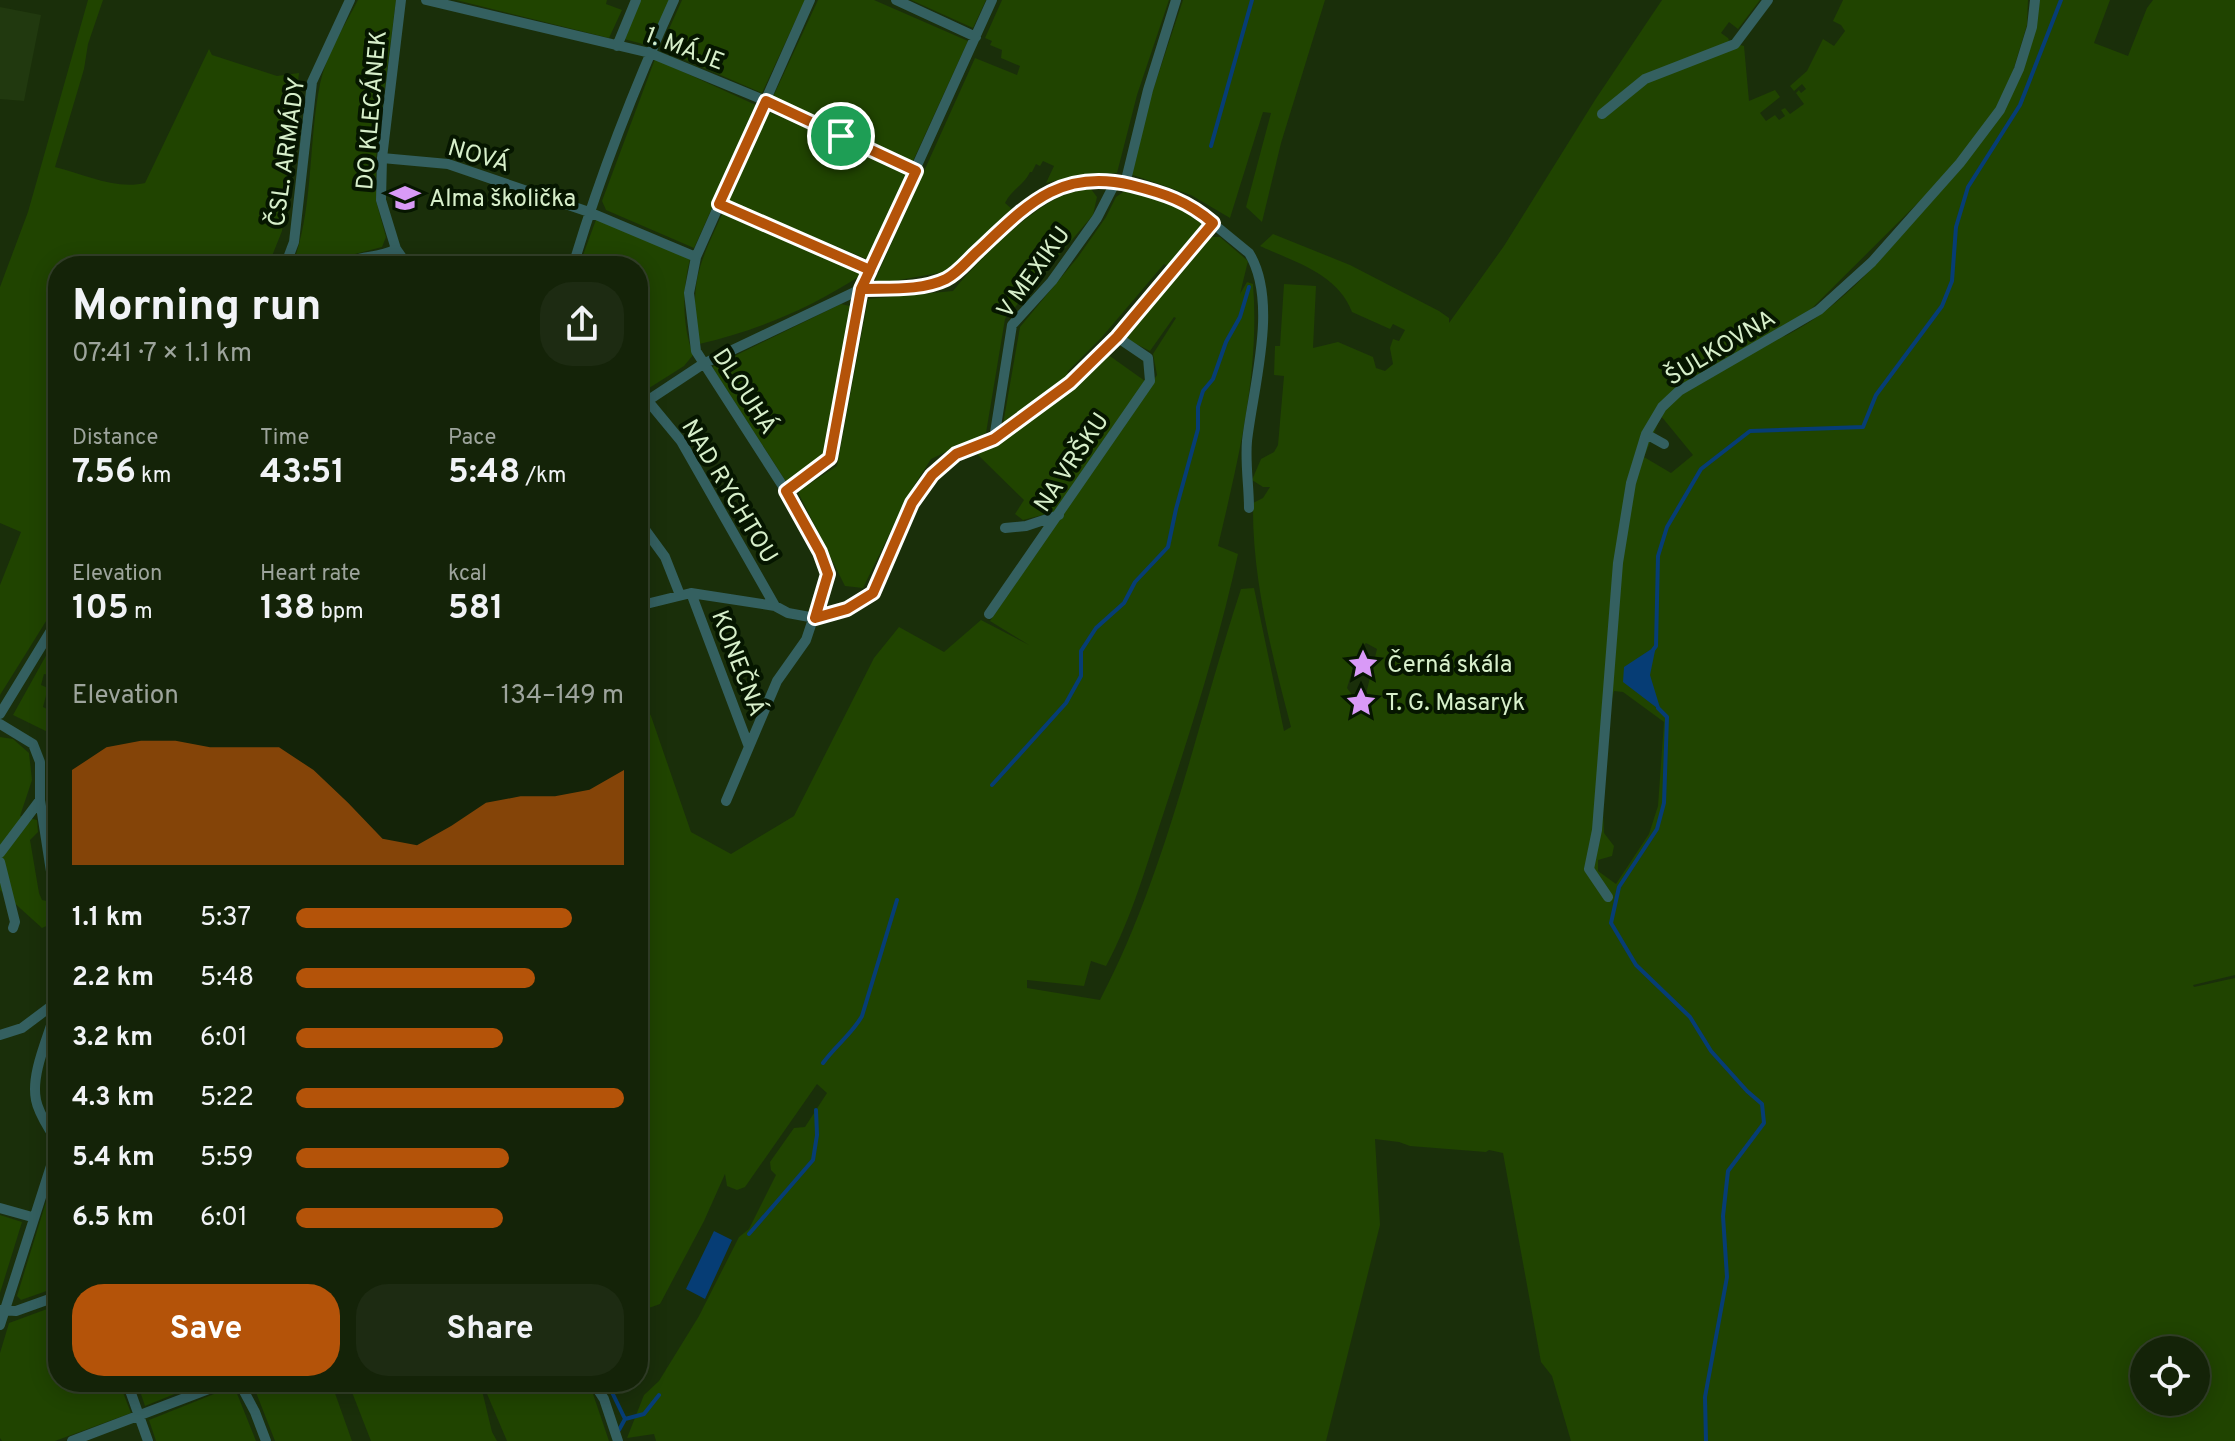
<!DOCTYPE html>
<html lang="en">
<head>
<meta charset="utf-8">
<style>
	body { margin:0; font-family:Overpass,sans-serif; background:#1d2b12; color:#f1f3f6; height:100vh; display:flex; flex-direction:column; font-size:30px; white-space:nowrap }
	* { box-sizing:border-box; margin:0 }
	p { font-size:26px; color:#9da49c }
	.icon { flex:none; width:44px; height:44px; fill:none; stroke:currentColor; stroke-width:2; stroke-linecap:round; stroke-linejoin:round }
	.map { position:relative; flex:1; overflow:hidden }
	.sheet { position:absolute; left:48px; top:256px; width:600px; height:1136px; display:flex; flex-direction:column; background:#142308; border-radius:32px; box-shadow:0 4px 20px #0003,0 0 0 2px #334029 }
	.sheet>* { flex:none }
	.tools { position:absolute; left:2130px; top:1336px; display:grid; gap:16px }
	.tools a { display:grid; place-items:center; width:80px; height:80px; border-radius:50%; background:#142308; box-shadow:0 4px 20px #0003,0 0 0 2px #334029; font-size:40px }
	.pin { position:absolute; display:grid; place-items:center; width:68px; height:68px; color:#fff; margin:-34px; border:4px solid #fff; border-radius:50%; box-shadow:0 2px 8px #0007 }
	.round { display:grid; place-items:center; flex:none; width:84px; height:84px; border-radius:32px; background:#1d2b12 }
	.summary { display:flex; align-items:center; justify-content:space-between; height:136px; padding:0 24px }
	h1 { font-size:44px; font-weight:700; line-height:60px }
	.stats { display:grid; grid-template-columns:repeat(3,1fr); gap:12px; height:136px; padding:8px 24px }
	.stats div { display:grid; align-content:center }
	.stats b { font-size:34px; font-weight:700 }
	.stats small { font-size:22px; font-weight:400 }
	.stats p { font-size:22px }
	.chart { height:224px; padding:16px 24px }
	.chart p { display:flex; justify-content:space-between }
	.chart svg { width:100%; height:144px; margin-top:8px; fill:#b45309; opacity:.7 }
	.button { display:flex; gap:16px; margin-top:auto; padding:16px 24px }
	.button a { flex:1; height:92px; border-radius:32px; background:#b45309; color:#fff; font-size:32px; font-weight:700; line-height:92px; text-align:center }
	.button a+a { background:#1d2b12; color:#f1f3f6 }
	ul { padding:0 24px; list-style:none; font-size:26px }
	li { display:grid; grid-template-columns:128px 96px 1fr; align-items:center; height:60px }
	li i { height:20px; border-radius:10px; background:#b45309 }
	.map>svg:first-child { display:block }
	.built { fill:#21390f }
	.green { fill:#204400; fill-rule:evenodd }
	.water { fill:#063d75 }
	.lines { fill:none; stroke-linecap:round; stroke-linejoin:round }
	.stream { stroke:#063d75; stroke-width:4 }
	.minor { stroke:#346060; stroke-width:10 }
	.route-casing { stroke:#fff; stroke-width:16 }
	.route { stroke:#b45309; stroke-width:10 }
	.labels { text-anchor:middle; stroke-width:8; stroke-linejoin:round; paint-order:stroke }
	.street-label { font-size:24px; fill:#d7efca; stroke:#061600 }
	.poi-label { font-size:24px; fill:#d7efca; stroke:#061600; text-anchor:start }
</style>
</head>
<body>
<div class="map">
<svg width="2235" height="1441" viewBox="0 0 2235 1441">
	<rect width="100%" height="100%" fill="#1a2f0a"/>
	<path class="built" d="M0,7L41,15L24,101L0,99Z"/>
	<path class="green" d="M88,0H103L88,44L84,69L55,167C84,174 115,190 145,183L209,49L212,55L277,76L299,73L282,231L268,266H58V602L0,695V585L21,532L0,523V287L28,212Z
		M358,0H396L376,157V201L386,237L382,247L336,259L325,266H292C314,209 308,143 320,84C326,54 344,27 358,0Z
		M456,0H607L606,4L622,10L609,38Z
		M640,0H670L655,35L643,44L624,39Z
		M682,0H805L762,93L660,49Z
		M818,0H874L968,41L912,163L772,99Z
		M911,0H986L973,28Z
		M1002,0H1169L1137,95L1117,173L1074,176L1046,183L1054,166L1043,161L1040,166L1036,164L1032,172H1030C1024,185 1011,190 1005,203L1012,209L950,271L882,283L875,280L975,58L1017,75L1020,66L1001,58L1002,50L990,45L992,41L985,38Z
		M1183,0H1325L1281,143L1262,222L1246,207L1271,113L1263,112L1230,218L1191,195L1130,174L1150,99Z
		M1662,0H1760L1738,29L1729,22L1721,33L1728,38L1733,49L1740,45L1744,46L1749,101L1775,90L1780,97L1760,113L1766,121L1775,115L1779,120L1785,116L1781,110L1785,108L1790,114L1804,104L1796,93L1799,90L1801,93L1806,89L1802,84L1794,91L1790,86L1807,71L1823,39L1834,46L1845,31L1841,25L1833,21L1843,0H2028L2027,25L2001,110L2039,0H2110L2094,43L2128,56L2147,8L2153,0H2235V975L2193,985L2194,987L2235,978V1441H1571L1552,1376L1541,1362L1503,1153L1489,1150L1486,1152L1410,1146L1399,1142L1375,1139L1380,1225L1326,1441H656L654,1434L627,1438L644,1395L659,1381L699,1316L739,1237L749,1229L776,1175L771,1170L770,1162L794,1128L805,1127L827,1093L817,1084L745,1187L737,1190L727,1186L725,1174L704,1221L660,1304L646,1309L638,1316V693L651,716L691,832L731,854L794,816L874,658L899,627L944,652L981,620L1029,645L990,621L1157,375L1153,354L1176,318L1174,317L1150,351L1128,340L1126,335L1153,301L1212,237H1220L1248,261L1240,294L1247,282L1253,284C1260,372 1238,461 1218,546L1238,554C1219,642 1192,726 1164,812C1147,863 1132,918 1106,966L1091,961L1084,986L1027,980V988L1100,1000C1167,872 1196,726 1241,589L1254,588L1284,731L1291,727C1272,654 1252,580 1253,503L1263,498L1270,487H1263L1252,480L1261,459L1274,452L1278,445L1284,376L1274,375L1275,346H1280L1284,284L1316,286L1313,348L1338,342L1373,357L1376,368L1385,371L1393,364L1390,348L1393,339L1399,341L1405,330L1393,324L1390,329L1352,312C1338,274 1295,262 1260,246L1273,234L1350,265L1439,311L1449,318V323L1504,246L1595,100ZM1968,153C1915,216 1859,301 1783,337ZM1661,416L1693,455L1671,473L1644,457ZM1366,643L1377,649L1364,702L1356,700L1347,688L1359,649ZM1614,691L1623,692L1664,722L1658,806L1649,834L1616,884L1598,871V860L1612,856L1614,846L1604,833L1603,811L1609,711ZM2144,1350H2196V1402H2144Z
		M655,59L758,106L694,248L606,210L602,201Z
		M767,111L908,173L869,260L727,201Z
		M1091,189L1097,197L1093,215L1005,319L986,433L931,459L910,492L863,588L845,586L799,494L800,490L837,466L868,299L953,291C975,263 1033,205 1067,194C1074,191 1083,190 1091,189Z
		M1126,190L1185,207L1200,217L1201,227L1169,267L1164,264L1102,337L1067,372L1071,375L1002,430L1020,327L1078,257L1106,217L1116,197Z
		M723,212L862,272L860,276C810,308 757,331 699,344C689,283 698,267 723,212Z
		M597,217L690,259C682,291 682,324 693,355L684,366L646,390L638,381V266H579Z
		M841,304L854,307L826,454L821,462L787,483L712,367Z
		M1107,354L1145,381L1058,511L1023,520L1015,514L1024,500L976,453L1008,438Z
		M58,634V666H56L53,676L44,674L41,685L48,688L43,707L47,709L46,714L52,716L54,710L58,711V737L13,715Z
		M0,737L13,739L29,753L32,780L20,816L37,820L38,832L30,840L39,893L42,900L51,902V924L42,928L0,890Z
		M53,1179L58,1180V1287L21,1300L17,1296Z
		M0,1215L22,1222L0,1293Z
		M58,1305V1382H119L131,1413L55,1441H2L0,1438V1353L9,1323Z
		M137,1382H204L145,1406Z
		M252,1382H331L352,1441H275Z
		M348,1382H480L492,1432L497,1441H371Z
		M482,1382H579L591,1388L609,1441H507Z
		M234,1386L256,1441H156L149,1420Z"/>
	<path class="water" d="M1656,646L1650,675L1661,711L1623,682L1624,667Z
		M714,1231L732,1240L705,1299L686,1289Z"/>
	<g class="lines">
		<path class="stream" d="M1211,146L1252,0
			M1653,650L1656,646L1658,556L1667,527L1701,469L1750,431L1863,427L1876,395L1942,306L1952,281L1956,227L1968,187L2020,105L2061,0
			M1658,708L1667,717L1664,803L1657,829L1619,887L1611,923L1636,965L1690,1017L1711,1051L1747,1091L1762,1104L1764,1123L1728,1171L1723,1216L1727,1277L1705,1397L1706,1441
			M992,785L1066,703L1081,676V651L1096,628L1124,603L1135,582L1168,547L1176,509L1198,429V407L1203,391L1213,379L1226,342L1240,317L1249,287
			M823,1063C835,1046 852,1034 862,1016L897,900
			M749,1234L813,1160L817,1135L816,1110
			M607,1382L625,1419
			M619,1430L625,1419L644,1414L659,1395"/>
		<path class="minor" d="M401,0L382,158L381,200L396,249L408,266
			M426,0L650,53L766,101L916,171
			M896,0L976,37
			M617,46L636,0
			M1602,114L1645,79L1735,44L1768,0
			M382,158L448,164L589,212L696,257
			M1125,184L1148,90L1176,0
			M719,204L870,270
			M285,266L294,242L312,82L350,0
			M340,266C357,255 378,259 396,249
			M573,266C600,175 635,86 674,0
			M638,389L681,441L775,606
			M638,407L703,364L861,289L903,288L947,279L1042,195L1073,182L1125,184L1156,191L1188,203L1249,253C1279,302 1253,387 1247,441C1245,463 1249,486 1249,508
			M1646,434L1664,444
			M994,439L1012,325L1052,281L1097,218L1115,183
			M786,491L830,458L861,289L992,0
			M638,520L665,557L680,595
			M1005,528L1026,526L1059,515
			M691,593L749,747
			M638,606L691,593L775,606L788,613L815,618L857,604L873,593L912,503L932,475L956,454L994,439L1070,383L1117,337L1213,223
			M989,614L1150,381L1148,358L1117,337
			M0,714L58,619
			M0,724L33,744L40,762V800L58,917
			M726,801L777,681L806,640L828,574L820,552L786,491L696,351L689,293L696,257L810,0
			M0,853L40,800
			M0,862L15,922L13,928
			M1608,897L1589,869L1597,830L1618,563L1631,483L1646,434L1662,407L1679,391L1819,310L1872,262L1960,163L2000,110L2019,69L2032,27L2035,0
			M58,1002C52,1030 30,1071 36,1100C39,1116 51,1130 58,1145
			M0,1035L22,1028L58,1001
			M0,1208L32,1217
			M0,1310L16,1311L58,1296
			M0,1325L58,1144
			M127,1382L148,1441
			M239,1382L255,1412L266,1441
			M593,1382L604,1399L618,1441
			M72,1441L227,1382"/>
	</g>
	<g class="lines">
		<g class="route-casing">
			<path id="route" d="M841,136L916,171L861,289C888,288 921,291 946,279C958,273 968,260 978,251C1026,206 1059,168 1131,185C1163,193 1188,201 1213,223L1117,337L1070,383L994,439L956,454L932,475L912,503L873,593L847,609L815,618L828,574L820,552L786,491L830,458L861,289L870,270L719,204L766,101L841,136"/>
		</g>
		<use href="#route" class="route"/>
	</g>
	<defs>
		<g id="school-bare" transform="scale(2.4)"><path d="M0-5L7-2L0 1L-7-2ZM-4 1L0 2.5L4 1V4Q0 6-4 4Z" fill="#d99af7" stroke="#061600" stroke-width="2.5" paint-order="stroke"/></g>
		<g id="sight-bare" transform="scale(2.4)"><path d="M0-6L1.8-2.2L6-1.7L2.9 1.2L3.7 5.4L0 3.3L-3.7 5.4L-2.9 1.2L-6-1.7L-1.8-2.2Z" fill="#d99af7" stroke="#061600" stroke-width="2.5" paint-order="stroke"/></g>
	</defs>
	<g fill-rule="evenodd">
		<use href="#school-bare" x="405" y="198"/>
		<use href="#sight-bare" x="1363" y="664"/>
		<use href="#sight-bare" x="1361" y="702"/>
	</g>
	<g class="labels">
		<g class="street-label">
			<text transform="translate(685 48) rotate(21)" y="8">1. MÁJE</text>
			<text transform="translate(371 110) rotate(-85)" y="8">DO KLECÁNEK</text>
			<text transform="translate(286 152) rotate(-82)" y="8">ČSL. ARMÁDY</text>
			<text transform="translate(479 155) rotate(16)" y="8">NOVÁ</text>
			<text transform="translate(1033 272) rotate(-54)" y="8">V MEXIKU</text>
			<text transform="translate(1720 347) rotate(-31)" y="8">ŠULKOVNA</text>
			<text transform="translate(745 391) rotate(57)" y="8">DLOUHÁ</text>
			<text transform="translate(1071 462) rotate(-56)" y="8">NA VRŠKU</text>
			<text transform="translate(730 491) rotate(59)" y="8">NAD RYCHTOU</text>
			<text transform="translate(739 663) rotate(69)" y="8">KONEČNÁ</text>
		</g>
		<g class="poi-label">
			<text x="429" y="206">Alma školička</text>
			<text x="1387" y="672">Černá skála</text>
			<text x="1385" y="710">T. G. Masaryk</text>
		</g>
	</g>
</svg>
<div class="tools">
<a><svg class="icon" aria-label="locate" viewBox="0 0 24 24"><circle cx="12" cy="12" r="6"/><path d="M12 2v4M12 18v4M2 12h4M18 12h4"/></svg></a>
</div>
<div class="pin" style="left:841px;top:136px;background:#1e9e55"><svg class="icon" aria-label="arrive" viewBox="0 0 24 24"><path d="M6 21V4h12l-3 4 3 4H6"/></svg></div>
<section class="sheet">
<div class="summary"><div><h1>Morning run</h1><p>07:41 · 7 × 1.1 km</p></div><a class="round"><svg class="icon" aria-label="share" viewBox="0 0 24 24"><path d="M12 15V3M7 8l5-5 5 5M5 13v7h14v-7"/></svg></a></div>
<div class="stats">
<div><p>Distance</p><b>7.56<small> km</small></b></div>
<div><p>Time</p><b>43:51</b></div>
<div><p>Pace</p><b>5:48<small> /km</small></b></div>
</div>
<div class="stats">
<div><p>Elevation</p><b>105<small> m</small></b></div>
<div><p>Heart rate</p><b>138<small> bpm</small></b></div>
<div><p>kcal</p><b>581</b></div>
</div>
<div class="chart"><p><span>Elevation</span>134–149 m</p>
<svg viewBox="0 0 160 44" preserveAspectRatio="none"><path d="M0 44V15L10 8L20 6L30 6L40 8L50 8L60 8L70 15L80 25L90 36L100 38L110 32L120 25L130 23L140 23L150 21L160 15V44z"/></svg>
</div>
<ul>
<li><b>1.1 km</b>5:37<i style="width:84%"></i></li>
<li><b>2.2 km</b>5:48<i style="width:73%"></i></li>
<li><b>3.2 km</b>6:01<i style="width:63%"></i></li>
<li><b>4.3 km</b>5:22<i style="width:100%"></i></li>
<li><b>5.4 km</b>5:59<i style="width:65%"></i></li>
<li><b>6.5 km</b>6:01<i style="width:63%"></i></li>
</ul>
<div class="button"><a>Save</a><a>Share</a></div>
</section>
</div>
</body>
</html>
